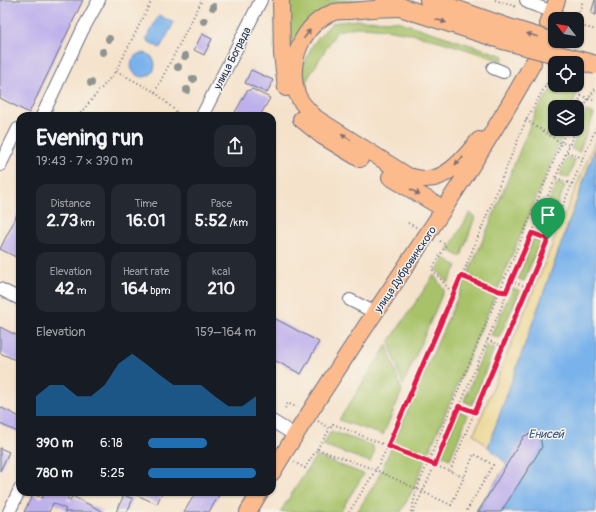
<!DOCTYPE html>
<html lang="en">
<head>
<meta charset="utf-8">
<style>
	body { margin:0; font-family:Pangolin,sans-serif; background:#242831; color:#f1f3f6; height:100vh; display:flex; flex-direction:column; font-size:15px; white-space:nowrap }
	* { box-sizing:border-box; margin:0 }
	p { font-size:13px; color:#9ea1a6 }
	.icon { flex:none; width:22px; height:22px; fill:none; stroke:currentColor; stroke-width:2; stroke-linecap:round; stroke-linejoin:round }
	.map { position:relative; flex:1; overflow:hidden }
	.drawer { position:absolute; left:16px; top:112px; width:260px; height:384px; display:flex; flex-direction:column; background:#171b24; border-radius:12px; box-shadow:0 1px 3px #0004 }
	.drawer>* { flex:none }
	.needle { width:26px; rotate:301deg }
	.controls { position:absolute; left:548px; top:12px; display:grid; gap:8px }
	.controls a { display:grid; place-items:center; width:36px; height:36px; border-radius:8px; background:#171b24; box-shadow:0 1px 3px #0004; font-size:20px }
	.pin { position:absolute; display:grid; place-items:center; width:34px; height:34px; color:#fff; margin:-41px -17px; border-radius:50% 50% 50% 0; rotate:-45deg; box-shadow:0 0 4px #0007 }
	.pin .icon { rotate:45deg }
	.round { display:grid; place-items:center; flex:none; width:42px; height:42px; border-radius:12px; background:#242831 }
	.headline { display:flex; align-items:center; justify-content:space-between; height:68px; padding:0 20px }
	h1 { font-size:22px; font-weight:700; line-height:30px }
	.metrics { display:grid; grid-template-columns:repeat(3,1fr); gap:6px; height:68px; padding:4px 20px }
	.metrics div { display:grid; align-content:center; border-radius:10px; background:#242831; text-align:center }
	.metrics b { font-size:17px; font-weight:700 }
	.metrics small { font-size:11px; font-weight:400 }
	.metrics p { font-size:11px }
	.chart { height:112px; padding:8px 20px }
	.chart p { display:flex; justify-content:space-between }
	.chart svg { width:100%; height:72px; margin-top:4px; fill:#1f6fb2; opacity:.7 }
	ul { padding:0 20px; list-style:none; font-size:13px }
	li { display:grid; grid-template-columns:64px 48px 1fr; align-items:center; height:30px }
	li i { height:10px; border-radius:5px; background:#1f6fb2 }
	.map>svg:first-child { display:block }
	.green { fill:#a8c269; stroke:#627864 }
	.sand { fill:#eeda9e; stroke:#84847e }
	.water { fill:#7ab3eb; stroke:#4a71a4 }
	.building { fill:#bdb0ec }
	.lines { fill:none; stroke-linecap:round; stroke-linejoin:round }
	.minor-casing { stroke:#676e84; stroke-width:14 }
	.major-casing { stroke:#676e84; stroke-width:18 }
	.highway-casing { stroke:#676e84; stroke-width:20 }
	.path { stroke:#676e84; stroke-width:2; stroke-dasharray:1 3; stroke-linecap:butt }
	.minor { stroke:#fff; stroke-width:12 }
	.major { stroke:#fbbb8d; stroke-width:16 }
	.highway { stroke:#fbbb8d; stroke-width:18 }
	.highway-bridge-casing { stroke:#676e84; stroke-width:20; stroke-linecap:butt }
	.highway-bridge { stroke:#fbbb8d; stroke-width:18 }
	.tree { fill:#909491 }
	.oneway { fill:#806e73 }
	.route-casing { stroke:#fff; stroke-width:8 }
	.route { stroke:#e11d48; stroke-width:5 }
	.labels { text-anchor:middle; stroke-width:3; stroke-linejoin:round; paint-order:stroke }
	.street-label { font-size:11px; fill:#1b2f5e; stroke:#f7f3e8 }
	.water-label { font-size:12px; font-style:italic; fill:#385788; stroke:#f7f3e8 }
</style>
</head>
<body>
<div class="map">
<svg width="596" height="512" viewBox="0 0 596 512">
	<rect width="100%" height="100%" fill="#f7f3e8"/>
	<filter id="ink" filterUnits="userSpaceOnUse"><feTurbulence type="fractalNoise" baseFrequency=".025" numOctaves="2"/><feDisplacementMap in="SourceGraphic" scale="8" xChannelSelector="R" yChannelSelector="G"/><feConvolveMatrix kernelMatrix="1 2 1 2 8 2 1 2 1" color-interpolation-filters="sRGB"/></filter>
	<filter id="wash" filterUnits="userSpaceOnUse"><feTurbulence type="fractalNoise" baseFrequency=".012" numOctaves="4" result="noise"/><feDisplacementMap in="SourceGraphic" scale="16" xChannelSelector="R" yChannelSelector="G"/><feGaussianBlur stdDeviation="0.9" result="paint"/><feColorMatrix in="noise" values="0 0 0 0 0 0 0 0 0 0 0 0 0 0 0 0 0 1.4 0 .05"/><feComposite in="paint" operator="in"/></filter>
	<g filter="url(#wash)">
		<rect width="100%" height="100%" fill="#f5e2cb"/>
		<path class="green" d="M287,0H357L365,3L343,6L293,48L289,44Z
			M355,20L397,21L504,56L502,61C455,46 408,28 358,27C352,27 344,30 337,31L308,78L305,87L303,66L313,44L332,23Z
			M577,74L583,76L572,107H555V129H564L560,142L414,487L401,512H357L377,480L486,233L536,111L555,84L577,85Z
			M586,111L594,114L579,152L571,149Z
			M567,157L575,160L569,178L560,175Z
			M557,182L565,186L545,234L537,230Z
			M470,213L475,217L461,257L448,250Z
			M533,239L540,242L524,281L518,279Z
			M444,258L457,266L448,283L437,270Z
			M434,275L444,290L403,385L389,342Z
			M513,288L520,291L499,338L491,335Z
			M387,345L402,391L383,435L339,420Z
			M486,346L494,349L472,405L464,401Z
			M459,411L468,415L450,459L441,455Z
			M331,431L373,446L374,453L370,462L323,445Z
			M316,456L364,474L340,512H280Z"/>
		<path class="sand" d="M596,139V147L488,447L474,434Z"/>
		<path class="water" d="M159,15L174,23L160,48L146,40Z
			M131 65a12 12 0 1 1 24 0a12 12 0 1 1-24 0Z
			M596,147V512H476L507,464L488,447Z"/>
		<g id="blocks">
			<path class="building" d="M0,0H83L29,113L0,98Z
				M595,0H596V15L591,13Z
				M202,34L212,39L204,55L194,50Z
				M251,70L273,80L267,93L245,83Z
				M252,89L270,98L260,116H233L247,91Z
				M20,209V259L0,249Z
				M272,317L319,342L301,374L272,359Z
				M0,327L20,337V362L0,353Z
				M0,407L20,417V433L0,424Z
				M539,431L542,447L501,512H478L524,436Z
				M0,448L9,452L0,471Z
				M45,492H71L67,500L70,501L72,496L104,512H64L66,509L53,503L49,512H24L33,494L42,498Z
				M130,492H162L157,504Z
				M196,492H221L209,512H184Z
				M124,495L133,499L127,512H116Z"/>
		</g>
	</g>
	<g filter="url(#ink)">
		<use href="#blocks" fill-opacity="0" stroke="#676e84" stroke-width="1"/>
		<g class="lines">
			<g class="minor-casing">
				<path id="minor" d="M526,0L529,3L553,12
					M493,68L503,72
					M42,116L83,29L99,0
					M202,116L261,0
					M0,165L18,129H20
					M0,289L20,299
					M350,300L376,313
					M272,421L295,435
					M9,512L20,489"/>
			</g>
			<g class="major-casing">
				<path id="major" d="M281,0L282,54L286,88
					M402,8C384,8 367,9 350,11C345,11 339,11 334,12C302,24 287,62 297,94C301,104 309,111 316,118L408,176C413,177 419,179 424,179C447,181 465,156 479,140
					M548,24L557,0
					M301,119L322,136L360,159
					M390,177L444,209
					M272,473C355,334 454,205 533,63
					M248,512L260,492"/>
			</g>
			<g class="highway-casing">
				<path id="highway" d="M385,0L403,8L503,40
					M429,0L506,27"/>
			</g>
			<path class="path" d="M152,0L116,71L155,92L202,0
				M495,0L517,7
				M577,19L583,0
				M577,25L596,30
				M155,92L181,116
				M576,107L581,96L596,101
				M78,116L116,71
				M526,120L560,142L569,145
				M577,126L588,99L596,88
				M567,152L583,158
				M556,178L572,184
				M408,223L416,227
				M532,233L548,239
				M440,241L446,245L432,269L454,295
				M461,276L499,291L506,292
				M511,281L527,287
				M487,340L502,346
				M459,406L475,412
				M285,408L288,403L297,408
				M318,421L330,429L333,424L464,477L474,454L493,465L466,512
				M317,449L330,429
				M294,462L305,468L317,449L376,470L451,505L464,477
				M450,471L482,394L596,128
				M349,512L376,470L388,446L454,295L526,120L555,69
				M411,512L417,489L567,129
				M413,512L435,465L576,129"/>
			<use href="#minor" class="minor"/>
			<use href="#major" class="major"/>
			<use href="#highway" class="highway"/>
			<g class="highway-bridge-casing">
				<path id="highway-bridge" d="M506,27L548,40
					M503,40L596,65"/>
			</g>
			<use href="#highway-bridge" class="highway-bridge"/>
		</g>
		<g class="tree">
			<circle cx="213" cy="7" r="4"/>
			<circle cx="204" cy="21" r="4"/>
			<circle cx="109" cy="39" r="4"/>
			<circle cx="103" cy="52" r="4"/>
			<circle cx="185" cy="56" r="4"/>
			<circle cx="178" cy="67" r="4"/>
			<circle cx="193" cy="79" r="4"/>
			<circle cx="91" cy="83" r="4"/>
			<circle cx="187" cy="90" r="4"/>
		</g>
		<defs><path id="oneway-solid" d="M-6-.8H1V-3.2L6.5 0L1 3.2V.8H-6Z"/></defs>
		<g class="oneway">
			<use href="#oneway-solid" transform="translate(441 21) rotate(18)"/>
			<use href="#oneway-solid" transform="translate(307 34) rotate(-54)"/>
			<use href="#oneway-solid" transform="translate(532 35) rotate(-162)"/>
			<use href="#oneway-solid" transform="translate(346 137) rotate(-148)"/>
			<use href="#oneway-solid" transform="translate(459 161) rotate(136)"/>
			<use href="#oneway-solid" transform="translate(415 192) rotate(31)"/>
		</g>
	</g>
	<g class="lines" filter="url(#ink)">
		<g class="route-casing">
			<path id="route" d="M532,233L548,239L475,412L459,406L435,465L388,446L461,276L499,291L506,292Z"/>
		</g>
		<use href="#route" class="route"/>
	</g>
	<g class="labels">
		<g class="street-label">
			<text transform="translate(232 58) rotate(-63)" y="4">улица Бограда</text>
			<text transform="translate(405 269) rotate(-56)" y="4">улица Дубровинского</text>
		</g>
		<g class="water-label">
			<text x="546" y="438">Енисей</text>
		</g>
	</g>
</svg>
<div class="controls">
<a><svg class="needle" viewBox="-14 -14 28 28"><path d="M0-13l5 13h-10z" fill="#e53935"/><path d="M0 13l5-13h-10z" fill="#9ea1a6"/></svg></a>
<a><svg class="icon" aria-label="locate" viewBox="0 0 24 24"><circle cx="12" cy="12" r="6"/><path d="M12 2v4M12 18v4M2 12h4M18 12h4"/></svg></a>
<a><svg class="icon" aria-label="layers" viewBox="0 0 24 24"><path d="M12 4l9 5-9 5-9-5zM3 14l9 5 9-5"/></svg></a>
</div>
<div class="pin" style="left:548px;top:239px;background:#1e9e55"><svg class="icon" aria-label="arrive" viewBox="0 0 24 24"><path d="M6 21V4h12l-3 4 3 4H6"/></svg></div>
<section class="drawer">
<div class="headline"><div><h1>Evening run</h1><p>19:43 · 7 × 390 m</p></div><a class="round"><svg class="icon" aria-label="share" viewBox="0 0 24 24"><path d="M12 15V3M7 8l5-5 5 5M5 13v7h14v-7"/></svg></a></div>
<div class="metrics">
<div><p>Distance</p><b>2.73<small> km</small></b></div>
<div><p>Time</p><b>16:01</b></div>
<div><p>Pace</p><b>5:52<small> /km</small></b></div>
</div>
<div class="metrics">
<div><p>Elevation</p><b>42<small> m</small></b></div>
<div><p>Heart rate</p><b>164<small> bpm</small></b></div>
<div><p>kcal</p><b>210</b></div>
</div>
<div class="chart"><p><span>Elevation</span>159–164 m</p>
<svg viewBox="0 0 160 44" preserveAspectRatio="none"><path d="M0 44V32L10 25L20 25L30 32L40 32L50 25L60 12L70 6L80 12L90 19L100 25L110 25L120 25L130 32L140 38L150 38L160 32V44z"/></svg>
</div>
<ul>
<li><b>390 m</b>6:18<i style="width:55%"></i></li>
<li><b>780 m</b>5:25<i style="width:100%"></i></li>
</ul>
</section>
</div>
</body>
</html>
